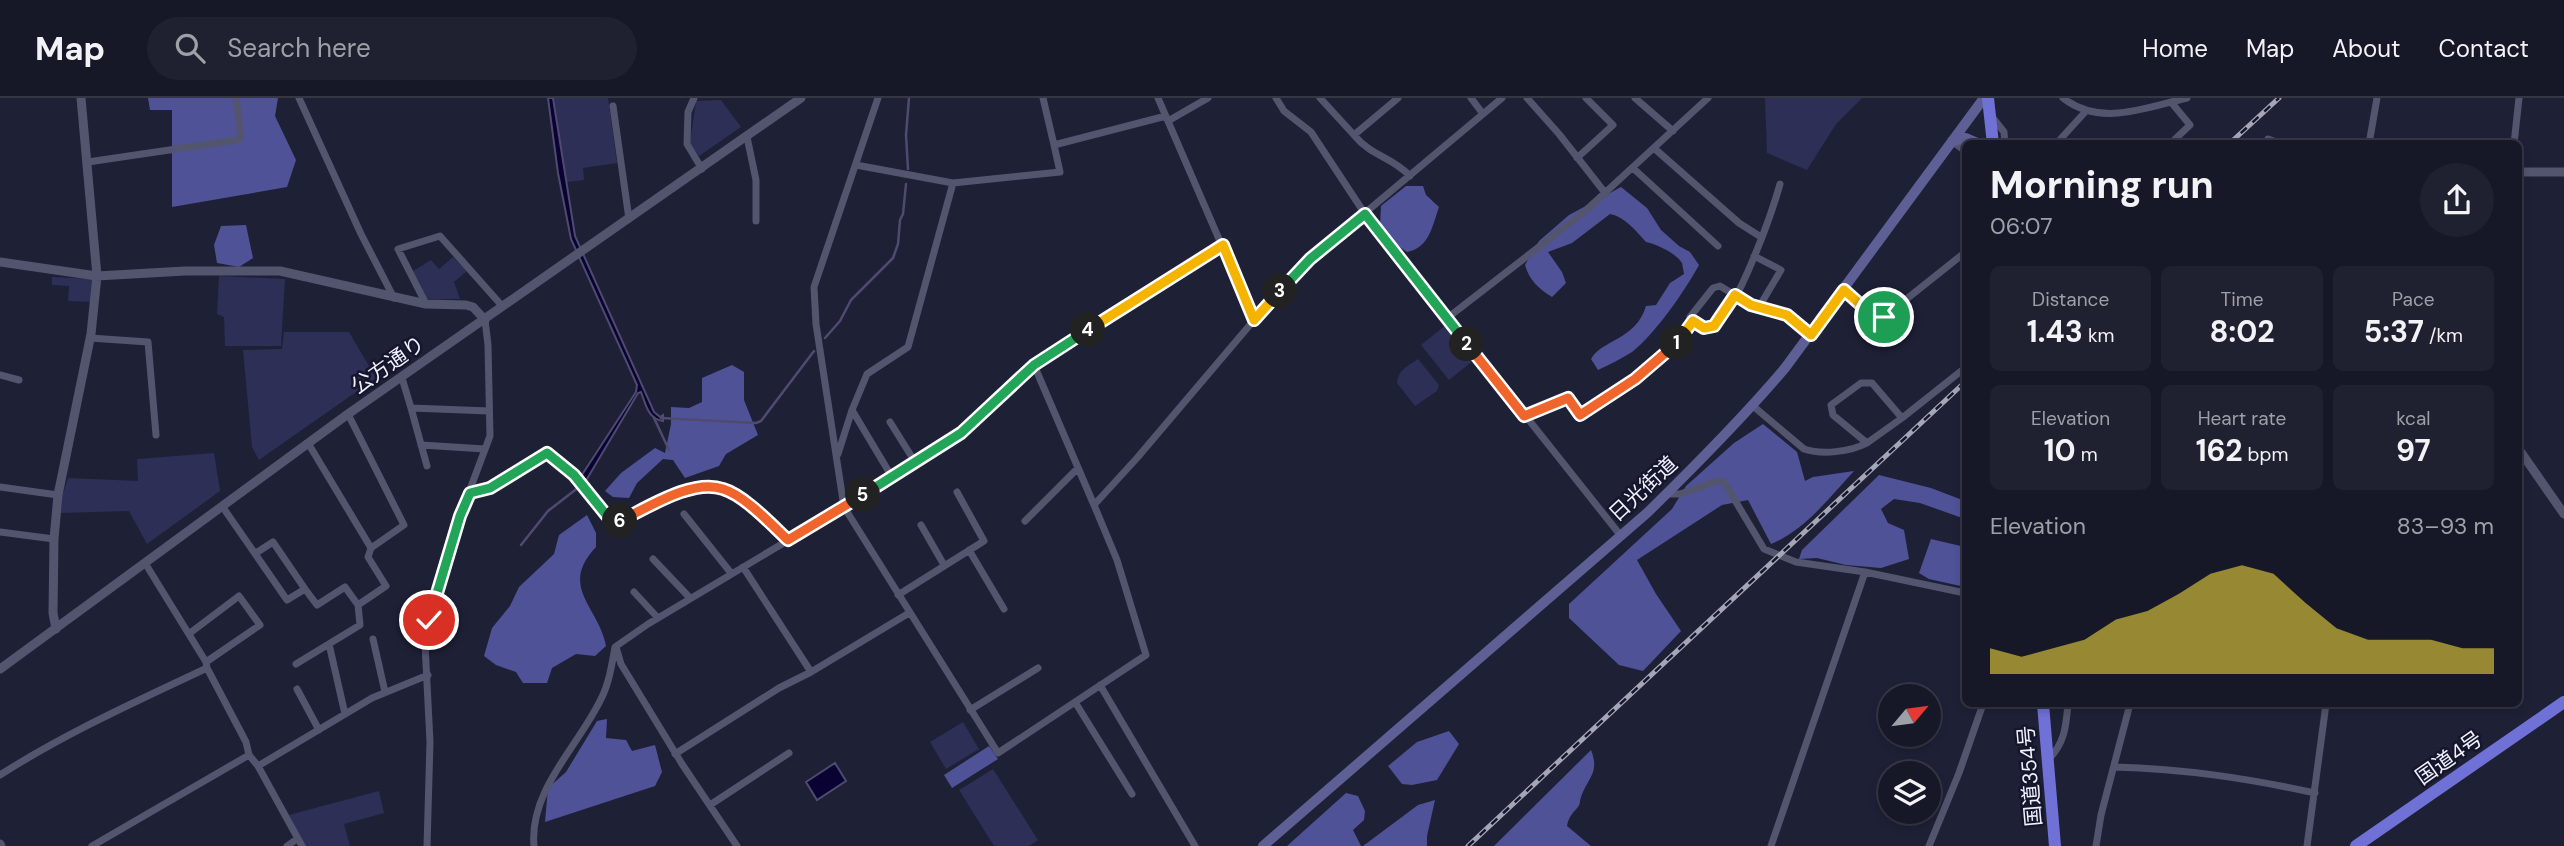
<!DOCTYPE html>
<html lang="en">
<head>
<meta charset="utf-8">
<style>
	body { margin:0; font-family:"DM Sans","Noto Sans JP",sans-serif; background:#1f2130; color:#f1f3f6; height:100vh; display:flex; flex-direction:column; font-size:26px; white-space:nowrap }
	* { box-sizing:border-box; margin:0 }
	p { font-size:23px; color:#9ea0a8 }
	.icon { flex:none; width:38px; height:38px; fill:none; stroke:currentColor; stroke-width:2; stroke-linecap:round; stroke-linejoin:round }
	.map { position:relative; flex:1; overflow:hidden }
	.side { position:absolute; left:1962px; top:42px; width:560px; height:567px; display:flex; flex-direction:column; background:#161828; border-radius:10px; box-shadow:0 4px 10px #0003,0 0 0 2px #353745 }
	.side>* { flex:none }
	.needle { width:46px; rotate:61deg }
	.buttons { position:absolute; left:1878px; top:586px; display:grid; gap:14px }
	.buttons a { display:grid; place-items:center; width:63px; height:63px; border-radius:50%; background:#161828; box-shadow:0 4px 10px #0003,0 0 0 2px #353745; font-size:35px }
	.pin { position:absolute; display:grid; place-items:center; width:60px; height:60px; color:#fff; margin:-30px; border:4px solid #fff; border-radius:50%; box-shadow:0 2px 7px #0007 }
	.km { position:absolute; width:35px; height:35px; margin:-18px; border-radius:50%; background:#222; color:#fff; font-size:19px; line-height:35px; text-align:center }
	.round { display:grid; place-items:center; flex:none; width:74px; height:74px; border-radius:37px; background:#1f2130 }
	.summary { display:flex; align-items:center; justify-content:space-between; height:119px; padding:0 28px }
	h1 { font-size:38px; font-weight:700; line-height:52px }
	.stats { display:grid; grid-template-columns:repeat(3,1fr); gap:10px; height:119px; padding:7px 28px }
	.stats div { display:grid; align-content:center; border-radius:10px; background:#1f2130; text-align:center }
	.stats b { font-size:30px; font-weight:700 }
	.stats small { font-size:19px; font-weight:400 }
	.stats p { font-size:19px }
	.chart { height:196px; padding:14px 28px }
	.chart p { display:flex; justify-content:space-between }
	.chart svg { width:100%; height:126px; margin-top:7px; fill:#ceb938; opacity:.7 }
	header { display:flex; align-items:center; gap:42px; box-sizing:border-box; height:98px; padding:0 35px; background:#161828; border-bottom:2px solid #353745 }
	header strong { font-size:33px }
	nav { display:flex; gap:38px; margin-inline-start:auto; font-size:24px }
	.search { width:490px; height:63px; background:#1f2130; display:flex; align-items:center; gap:18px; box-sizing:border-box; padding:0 24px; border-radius:38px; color:#9ea0a8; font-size:26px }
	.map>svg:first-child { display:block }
	.green { fill:#2d2f56 }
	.forest { fill:#505298 }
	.water { fill:#0a0232; stroke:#4f4a6f; stroke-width:2 }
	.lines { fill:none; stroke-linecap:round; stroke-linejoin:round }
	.stream { stroke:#4f4a6f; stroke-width:2.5 }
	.minor { stroke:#53556f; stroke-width:7 }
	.tertiary { stroke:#53556f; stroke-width:9 }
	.secondary { stroke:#5e6095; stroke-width:10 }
	.trunk { stroke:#7071d6; stroke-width:12 }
	.rail-casing { stroke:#a4a6b6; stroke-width:5 }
	.rail { stroke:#15162c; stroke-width:2.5; stroke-dasharray:8; stroke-linecap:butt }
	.split-1-casing { stroke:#fff; stroke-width:14 }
	.split-2-casing { stroke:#fff; stroke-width:14 }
	.split-3-casing { stroke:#fff; stroke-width:14 }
	.split-4-casing { stroke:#fff; stroke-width:14 }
	.split-5-casing { stroke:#fff; stroke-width:14 }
	.split-6-casing { stroke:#fff; stroke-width:14 }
	.split-7-casing { stroke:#fff; stroke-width:14 }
	.split-1 { stroke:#f5b400; stroke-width:9 }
	.split-2 { stroke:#f0652b; stroke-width:9 }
	.split-3 { stroke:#22a559; stroke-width:9 }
	.split-4 { stroke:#f5b400; stroke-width:9 }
	.split-5 { stroke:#22a559; stroke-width:9 }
	.split-6 { stroke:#f0652b; stroke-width:9 }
	.split-7 { stroke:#22a559; stroke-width:9 }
	.labels { text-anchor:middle; stroke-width:5; stroke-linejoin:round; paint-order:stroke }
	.street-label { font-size:21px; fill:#eff1fe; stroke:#15162c }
</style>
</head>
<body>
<header>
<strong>Map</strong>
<div class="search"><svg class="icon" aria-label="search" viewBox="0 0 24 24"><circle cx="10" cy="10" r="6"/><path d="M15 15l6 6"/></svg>Search here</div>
<nav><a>Home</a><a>Map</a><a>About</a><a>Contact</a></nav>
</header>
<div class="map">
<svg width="2564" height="748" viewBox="0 0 2564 748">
	<rect width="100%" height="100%" fill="#1e2036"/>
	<path class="green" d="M554,0H608L617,65L583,70L584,82L566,84Z
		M1765,0H1862L1836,26L1807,72L1767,55Z
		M721,2L741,29L699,58L690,45L696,3Z
		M453,159L467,173L454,184L460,201H426L413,173L431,162L439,171Z
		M219,178L285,181L281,248H225L224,219L217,216Z
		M52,179L94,181L93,204L68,203L69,188L52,187Z
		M1446,227L1474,262L1449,282L1421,247Z
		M284,234H349L376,280L259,362L252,349L243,252L282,251Z
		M1418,261L1439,287L1437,293L1415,308L1397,285C1398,272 1408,268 1418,261Z
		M214,355L220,393L147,446L129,413L61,415L62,399L68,380L138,383L137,361Z
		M963,624L979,651L946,671L930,644Z
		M993,671L1038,742L1029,748H994L959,692Z
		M379,693L384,715L344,726L350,748H305L289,717Z"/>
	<path class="forest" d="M148,0H278L275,18L296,62L287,89L172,109V12H150Z
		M1406,88H1423L1426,97L1439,109C1432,129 1429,150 1407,154L1395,146L1380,127L1381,108Z
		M1621,89L1647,110L1661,132L1679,148L1690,154L1699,167C1684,194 1656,235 1632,254C1621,261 1609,267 1598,272L1591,261C1601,242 1636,242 1646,208L1656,207L1670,185L1684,176C1684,175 1682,165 1682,165C1676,155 1656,146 1646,144C1636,133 1625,119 1610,116L1572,145L1548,154L1562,174L1566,185L1552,199C1539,191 1529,182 1525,167L1539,143L1569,117Z
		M246,127L253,160L239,169L217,165L214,147L221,128Z
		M732,267L744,274V302L758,337L726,356L719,368L685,380L673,362L663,361L637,385L629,400L613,399L605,393L621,375L655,350L665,355L671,326V309L689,310L702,304V280Z
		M1763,326L1797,354L1805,383L1813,379L1854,373C1830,399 1804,433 1771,446L1748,402L1722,407L1637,462L1656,496L1681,533L1643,573L1619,567L1569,520V506L1672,411L1686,388L1734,345Z
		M1879,377L1931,390L1965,403V421L1920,405L1894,401L1881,411L1888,425L1904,432L1909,461L1881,470L1846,467L1817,460L1799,461L1802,452Z
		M587,417L596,435V449C558,489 599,509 606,548L595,558L576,556L552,570L547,585H523L516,574L496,567L484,558L492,530L510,508L519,489L554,456L559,437Z
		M1931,441L1965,449L1963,459L1965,489L1929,481L1919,475Z
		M607,621L606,640L626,642L632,653L655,647L662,674L655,688L545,724L548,690L566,674L597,623Z
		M1449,633L1459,646L1437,682L1412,687L1402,686L1388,668L1417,644Z
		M989,648L998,661L952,690L944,677Z
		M1591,652C1600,675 1588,679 1581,699C1579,705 1581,704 1578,709C1572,716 1569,718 1567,728L1591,748H1494Z
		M1346,695L1358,698L1365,713L1364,722L1353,732L1361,748H1287Z
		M1435,702L1427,738V748H1363L1418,707Z"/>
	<path class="water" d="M548,0H553L575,138L654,314L660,319L663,317V323C648,321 646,307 641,294L638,295L581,391L576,386L636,294L637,287L571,141L558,75Z
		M835,665L846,683L817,702L806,684Z"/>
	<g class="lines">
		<path class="stream" d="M908,71L906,37L909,0
			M825,240L840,223L851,202L893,160L898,146L900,122L903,116L906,86
			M654,320L669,352
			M661,320L756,325L761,323L814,253
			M521,447L548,413L579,389"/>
		<path class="minor" d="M299,0L361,136L394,200
			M694,0L688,14L687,46L702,71
			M878,0L814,189L816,226L844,409L998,655L1146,557L1117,462L1094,407L1137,360L1277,195L1310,161L1502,0
			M1043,0L1054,47L1166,18
			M1158,0L1254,222
			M1276,0L1284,13L1311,34L1365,116L1621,438
			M1320,0L1354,37L1398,0
			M1471,0L1483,16
			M1527,0L1559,36L1606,96
			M1635,0L1673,33
			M2063,0C2100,29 2145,10 2187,0
			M613,8L629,121
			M1993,20L2004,34L2005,46
			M1168,23L1208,0
			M1354,37C1372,59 1391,58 1410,78
			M747,39L756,82V123
			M1952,43L1965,53
			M2056,46L2086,13
			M2170,46L2190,27L2171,4
			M2267,46L2268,41L2282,46
			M2369,46L2377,0
			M2514,46L2519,0
			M1655,51L1739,125L1761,139
			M1577,60L1613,27L1586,0
			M88,64L237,42L241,39L236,0
			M856,67L953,85L1060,74L1054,47
			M1634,71L1718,148
			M1780,86C1772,115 1738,211 1715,227C1714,228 1705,230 1704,230L1690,219L1713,190L1720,188L1751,207L1787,217L1811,237
			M1754,158L1781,172L1759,209
			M1844,192L1862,208L1884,219L1963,156L1965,157
			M426,206L398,151L440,138L503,209
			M1446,221L1584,114L1708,0
			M90,240L148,244L156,337
			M1034,267L1094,407
			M0,277L19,282
			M402,280L411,310L489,313
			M1753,308L1804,351C1822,357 1850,354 1867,345L1833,317L1831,307L1861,285H1872L1902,320L1867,345
			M411,310L427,368
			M852,312L867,276L908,249L953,85
			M348,316L404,427L371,450L368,459L386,488L358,507
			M1524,318L1568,300L1580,317C1623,289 1662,263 1693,223
			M1902,320L1965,270
			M890,324L915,364
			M308,345L371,450
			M421,347L485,351
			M838,356L852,312L892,379
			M0,389L58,397
			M470,395L490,391L546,355L574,377L612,424L619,423C645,411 696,379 725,391C749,401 769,424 788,442
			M1667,396H1680L1718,383L1724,384L1764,451L1796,464L1865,474L1965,495
			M222,408L287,502L305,491L317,507L345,489L358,507L360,527L296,566
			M684,416L731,475
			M1025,423L1078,370
			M921,427L944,467
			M0,434L54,441
			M969,452L1004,511
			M256,455L273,444L305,491
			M653,461L690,500
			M145,465L206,564L207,570L246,644L249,657L258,668L302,748
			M743,469L811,574L909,515
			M634,494L658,520
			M898,497L984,443L957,394
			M190,535L239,498L260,527L206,564
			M373,541L385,594
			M329,546L345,616
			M616,549L621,566L682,666L737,748
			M1100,587L1195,748
			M297,591L319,632
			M1075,604L1132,696
			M970,612L1038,570
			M675,656L779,590L811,574
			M2048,662C2065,645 2066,628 2068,606
			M258,668L372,600L428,577
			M2114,669C2185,671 2246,680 2315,695
			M0,677C66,635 137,603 207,570
			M710,707L789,655
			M92,748L249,657
			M287,748L297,741
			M427,748L430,644L425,546L429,522L460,418L490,338L488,247L485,222
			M534,748C529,692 578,649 601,601C609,586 612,566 615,549L648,526L844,409L961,335L1034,267L1223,147
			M1771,748L1865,474
			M1929,748L1959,675L1983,606
			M2096,748L2101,717L2130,606
			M2307,748L2326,606"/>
		<path class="tertiary" d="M2518,74H2564
			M0,164L97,178L185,173H280L426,206L466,207L473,209L485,222
			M2518,350L2564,416
			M56,531L53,515L54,441L58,397L91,236L97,178L81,0
			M0,571L348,316L801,0
			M0,746L1,748"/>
		<path class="secondary" d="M1952,43L1966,40L1980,46
			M1263,748L1647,415C1695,368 1742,321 1785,270L1984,0"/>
		<path class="trunk" d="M1988,0L1993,46
			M2043,606L2055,748
			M2356,748L2564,604"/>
		<g class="rail-casing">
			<path id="rail" d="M2229,46L2279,0
				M1468,748L1965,284"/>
		</g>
		<use href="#rail" class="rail"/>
	</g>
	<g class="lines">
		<g class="split-1-casing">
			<path id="split-1" d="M1677,245L1693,223L1704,230L1714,228L1735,197L1751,207L1787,217L1811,237L1844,192L1862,208L1884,219"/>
		</g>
		<g class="split-2-casing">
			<path id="split-2" d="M1467,246L1524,318L1568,300L1580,317L1635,281L1677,245"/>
		</g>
		<g class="split-3-casing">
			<path id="split-3" d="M1280,193L1310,161L1365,116L1467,246"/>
		</g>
		<g class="split-4-casing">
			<path id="split-4" d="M1088,232L1223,147L1254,222L1280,193"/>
		</g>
		<g class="split-5-casing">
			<path id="split-5" d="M863,397L961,335L1034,267L1088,232"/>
		</g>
		<g class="split-6-casing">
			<path id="split-6" d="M620,423C647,410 693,380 723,391C744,397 772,427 788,442L863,397"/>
		</g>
		<g class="split-7-casing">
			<path id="split-7" d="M429,522L460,418L470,395L490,390L547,355L574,377L612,424L620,423"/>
		</g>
		<use href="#split-1" class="split-1"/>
		<use href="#split-2" class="split-2"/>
		<use href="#split-3" class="split-3"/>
		<use href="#split-4" class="split-4"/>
		<use href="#split-5" class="split-5"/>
		<use href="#split-6" class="split-6"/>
		<use href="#split-7" class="split-7"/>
	</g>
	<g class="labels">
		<g class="street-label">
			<text transform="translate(388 267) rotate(-35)" y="7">公方通り</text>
			<text transform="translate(1643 391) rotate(-43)" y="7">日光街道</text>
			<text transform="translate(2449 660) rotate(-35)" y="7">国道4号</text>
			<text transform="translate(2030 678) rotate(-95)" y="7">国道354号</text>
		</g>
	</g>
</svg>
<div class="buttons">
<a><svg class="needle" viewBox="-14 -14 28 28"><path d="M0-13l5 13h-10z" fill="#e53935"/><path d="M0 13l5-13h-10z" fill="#9ea0a8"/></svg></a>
<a><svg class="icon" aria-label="layers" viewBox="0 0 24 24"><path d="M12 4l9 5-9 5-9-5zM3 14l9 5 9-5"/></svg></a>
</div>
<div class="pin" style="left:1884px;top:219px;background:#1e9e55"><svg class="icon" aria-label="arrive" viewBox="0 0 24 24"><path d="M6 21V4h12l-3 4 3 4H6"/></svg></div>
<div class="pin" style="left:429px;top:522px;background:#d93025"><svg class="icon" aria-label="check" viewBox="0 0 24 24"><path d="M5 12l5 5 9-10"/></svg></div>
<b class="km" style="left:1677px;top:245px">1</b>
<b class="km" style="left:1467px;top:246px">2</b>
<b class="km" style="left:1280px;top:193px">3</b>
<b class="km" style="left:1088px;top:232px">4</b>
<b class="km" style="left:863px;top:397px">5</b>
<b class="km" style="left:620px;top:423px">6</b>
<section class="side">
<div class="summary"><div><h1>Morning run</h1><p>06:07</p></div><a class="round"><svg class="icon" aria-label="share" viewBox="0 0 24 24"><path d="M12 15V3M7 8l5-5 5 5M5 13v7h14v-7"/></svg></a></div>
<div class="stats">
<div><p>Distance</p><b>1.43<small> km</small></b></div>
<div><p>Time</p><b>8:02</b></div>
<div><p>Pace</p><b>5:37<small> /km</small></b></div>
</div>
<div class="stats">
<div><p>Elevation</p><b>10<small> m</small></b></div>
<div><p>Heart rate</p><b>162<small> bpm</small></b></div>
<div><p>kcal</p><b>97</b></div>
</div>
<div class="chart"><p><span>Elevation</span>83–93 m</p>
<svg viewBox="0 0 160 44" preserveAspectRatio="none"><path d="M0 44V35L10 38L20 35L30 32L40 25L50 22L60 16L70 9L80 6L90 9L100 19L110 28L120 32L130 32L140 32L150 35L160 35V44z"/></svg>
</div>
</section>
</div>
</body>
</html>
